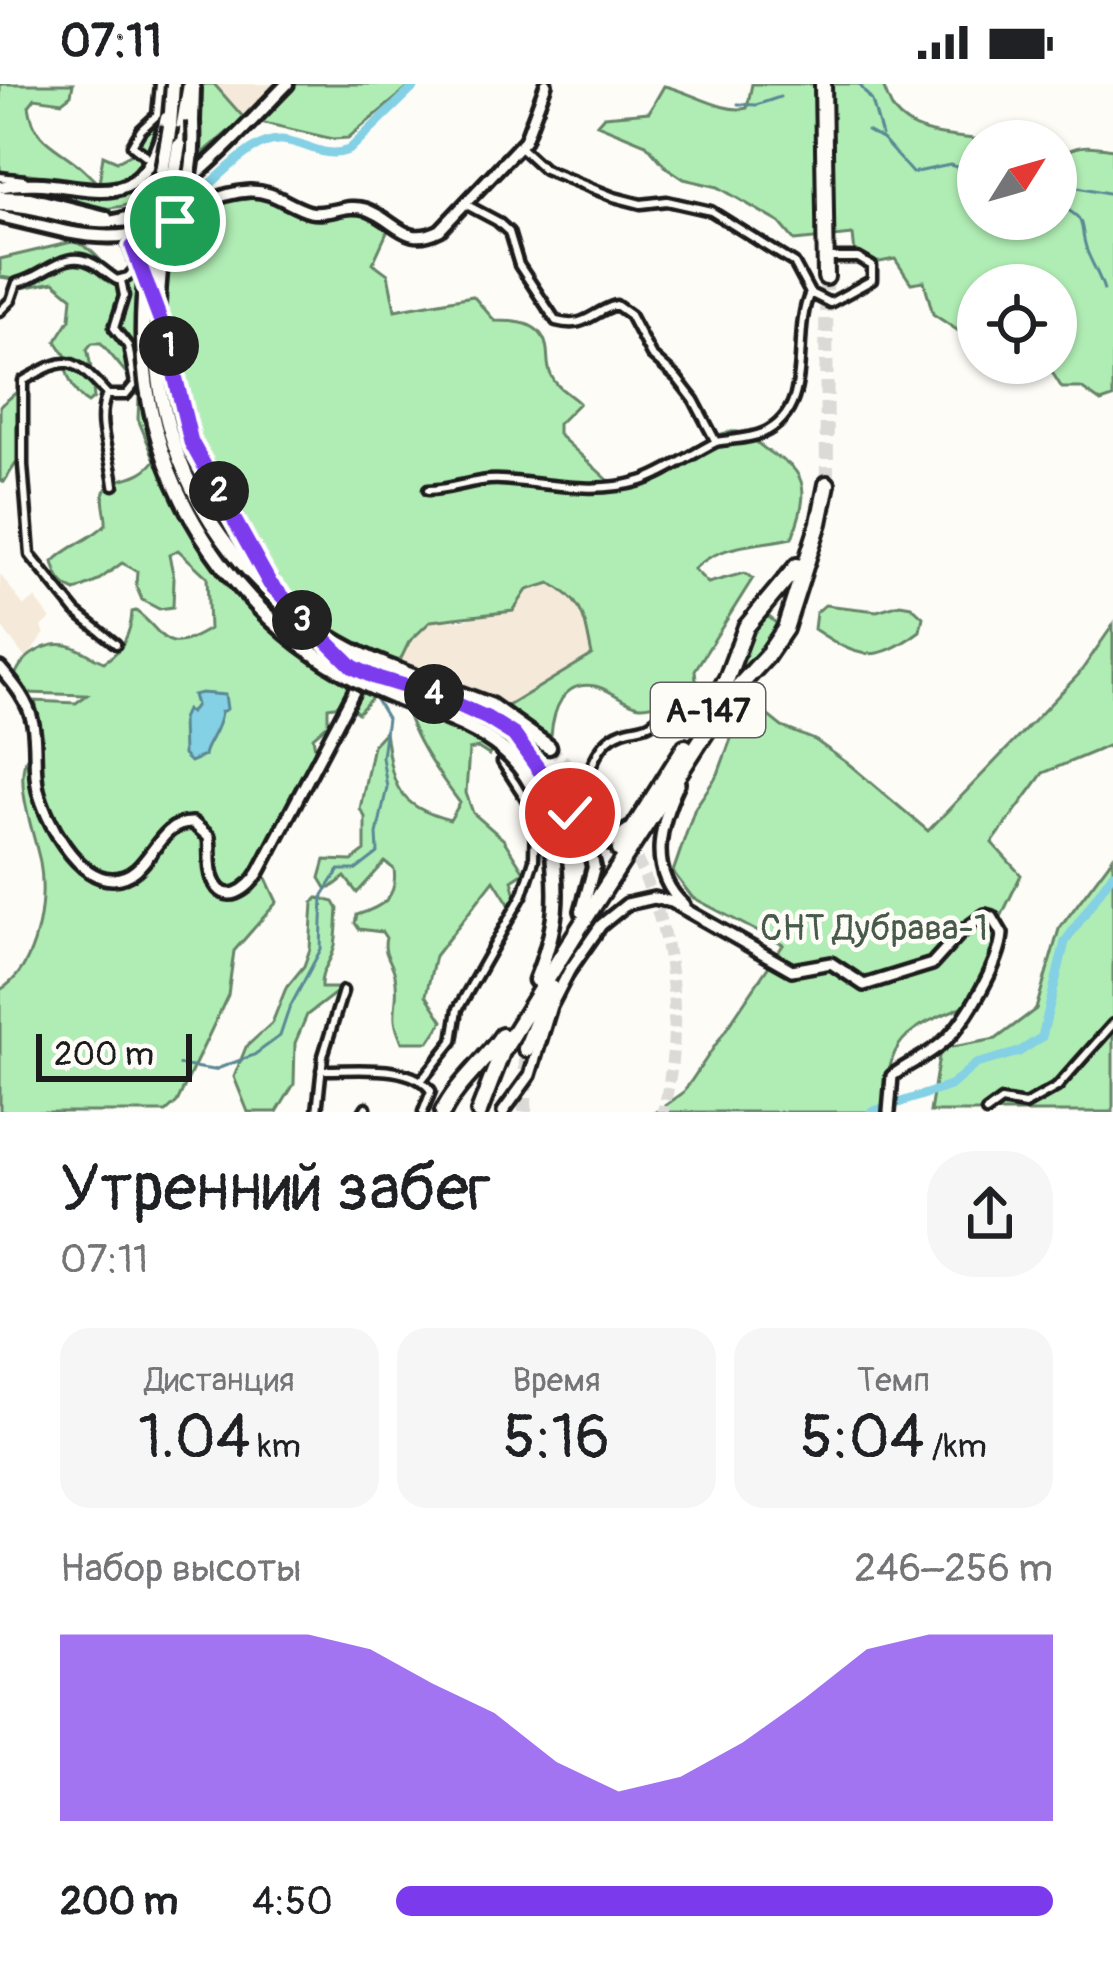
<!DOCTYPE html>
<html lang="ru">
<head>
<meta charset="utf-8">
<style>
	body { margin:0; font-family:Pangolin,sans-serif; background:#f6f6f6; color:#202124; height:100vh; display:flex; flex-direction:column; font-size:45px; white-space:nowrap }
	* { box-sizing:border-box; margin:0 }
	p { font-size:39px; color:#757577 }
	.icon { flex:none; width:66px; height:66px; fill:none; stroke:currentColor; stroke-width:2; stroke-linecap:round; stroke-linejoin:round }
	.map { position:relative; height:1028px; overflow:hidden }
	.panel { display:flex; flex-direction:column; background:#fff; flex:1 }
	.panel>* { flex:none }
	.needle { width:78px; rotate:53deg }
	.fabs { position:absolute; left:957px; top:36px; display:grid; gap:24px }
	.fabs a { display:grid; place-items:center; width:120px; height:120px; border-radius:50%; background:#fff; box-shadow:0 3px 9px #0004; font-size:60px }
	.scale { position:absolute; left:36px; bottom:30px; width:156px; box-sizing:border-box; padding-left:12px; border:6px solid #1c1c1c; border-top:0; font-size:33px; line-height:42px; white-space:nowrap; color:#1c1c1c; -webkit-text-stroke:9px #fdfcf7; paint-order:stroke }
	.pin { position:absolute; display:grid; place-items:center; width:102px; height:102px; color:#fff; margin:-51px; border:6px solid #fff; border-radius:50%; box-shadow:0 3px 12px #0007 }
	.km { position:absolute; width:60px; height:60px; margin:-30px; border-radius:50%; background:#222; color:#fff; font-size:33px; line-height:60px; text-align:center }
	.round { display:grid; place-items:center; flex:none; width:126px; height:126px; border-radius:48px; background:#f6f6f6 }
	.head { display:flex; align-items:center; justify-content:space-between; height:204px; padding:0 60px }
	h1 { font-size:66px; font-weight:600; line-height:90px }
	.metrics { display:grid; grid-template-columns:repeat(3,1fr); gap:18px; height:204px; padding:12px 60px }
	.metrics div { display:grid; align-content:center; border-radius:30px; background:#f6f6f6; text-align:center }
	.metrics b { font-size:60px; font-weight:600 }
	.metrics small { font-size:33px; font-weight:400 }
	.metrics p { font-size:33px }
	.chart { height:336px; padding:24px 60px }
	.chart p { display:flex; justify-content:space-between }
	.chart svg { width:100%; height:216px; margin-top:12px; fill:#7c3aed; opacity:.7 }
	ul { padding:0 60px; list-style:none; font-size:39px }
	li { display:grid; grid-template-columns:192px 144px 1fr; align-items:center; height:90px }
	li i { height:30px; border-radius:15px; background:#7c3aed }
	.status { display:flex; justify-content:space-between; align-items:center; height:84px; padding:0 60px; background:#fff; direction:ltr }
	.status svg { height:33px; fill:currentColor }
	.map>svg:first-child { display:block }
	.built { fill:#f5ead9 }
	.green { fill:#b0edb4; stroke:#668468; stroke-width:3 }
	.water { fill:#84d0e4; stroke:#5a8894; stroke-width:3 }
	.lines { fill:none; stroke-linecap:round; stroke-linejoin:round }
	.stream { stroke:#5a8894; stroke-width:3 }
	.river { stroke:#84d0e4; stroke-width:9 }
	.primary-tunnel { stroke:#dbdad6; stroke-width:12; stroke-dasharray:12 6; stroke-linecap:butt }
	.trunk-tunnel { stroke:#dbdad6; stroke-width:14; stroke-dasharray:14 7; stroke-linecap:butt }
	.minor-casing { stroke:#1c1c1c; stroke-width:15 }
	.tertiary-casing { stroke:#1c1c1c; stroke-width:18 }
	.secondary-casing { stroke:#1c1c1c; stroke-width:20 }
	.primary-casing { stroke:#1c1c1c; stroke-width:21 }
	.trunk-casing { stroke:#1c1c1c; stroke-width:22 }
	.minor { stroke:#fdfcf7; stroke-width:6 }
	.tertiary { stroke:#fdfcf7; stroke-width:9 }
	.secondary { stroke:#fdfcf7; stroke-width:10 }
	.primary { stroke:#fdfcf7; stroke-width:12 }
	.trunk { stroke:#fdfcf7; stroke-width:14 }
	.secondary-bridge-casing { stroke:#1c1c1c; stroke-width:20; stroke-linecap:butt }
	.primary-bridge-casing { stroke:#1c1c1c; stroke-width:21; stroke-linecap:butt }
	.secondary-bridge { stroke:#fdfcf7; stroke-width:10 }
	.primary-bridge { stroke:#fdfcf7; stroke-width:12 }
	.route-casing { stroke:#fff; stroke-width:24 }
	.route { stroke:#7c3aed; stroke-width:15 }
	.labels { text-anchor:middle; stroke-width:9; stroke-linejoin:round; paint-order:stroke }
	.shield { fill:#fdfcf7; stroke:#605f5e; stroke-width:3 }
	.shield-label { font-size:33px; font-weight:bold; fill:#1c1c1c }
	.park-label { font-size:36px; fill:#485b4a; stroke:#fdfcf7 }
</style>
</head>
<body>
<div class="status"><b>07:11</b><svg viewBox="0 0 49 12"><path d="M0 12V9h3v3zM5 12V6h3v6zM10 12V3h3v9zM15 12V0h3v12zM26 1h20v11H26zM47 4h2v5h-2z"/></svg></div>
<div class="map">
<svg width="1113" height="1028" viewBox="0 0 1113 1028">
	<rect width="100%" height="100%" fill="#fdfcf7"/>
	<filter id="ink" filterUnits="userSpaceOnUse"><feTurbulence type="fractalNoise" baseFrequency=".00833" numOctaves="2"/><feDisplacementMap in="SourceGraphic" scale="24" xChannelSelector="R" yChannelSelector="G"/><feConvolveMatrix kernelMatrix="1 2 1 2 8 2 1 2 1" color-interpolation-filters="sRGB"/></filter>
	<g filter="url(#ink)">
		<path class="built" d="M208,0H287L246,43Z
			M0,490L24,522L35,514L51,535L41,543L45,549L26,575L0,541Z
			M550,499L574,512L584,530L592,571L503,625L394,589L409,558L431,537L466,536L527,506Z"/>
		<path class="green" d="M0,0H73L71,11L62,18L35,14L29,22C34,58 54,61 77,80C85,86 91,94 99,100L103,71L117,77L136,67L143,47L151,43L159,10L153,0H164C157,86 145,112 57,95C36,91 21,87 0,90Z
			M198,0H214L244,34L202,70Z
			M287,0H413L348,54L333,55L251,36Z
			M752,0H882C886,8 889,20 894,27C916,55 956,51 986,57H978V135H1056V74C1076,59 1090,61 1113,65V314L1101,318L1081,304H1062L1050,285L1021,288L1008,279H1056V201H978V260L933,230L924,197L911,199L895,175L875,179L855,170L853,151L795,157L780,139L718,103L684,95L666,83L646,60L597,40L604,32L649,28L664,2C689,7 724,30 747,24Z
			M159,74L155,108C124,128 95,129 60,114V109L40,105L39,108L9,106C56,92 121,132 159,74Z
			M263,113L315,134L361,130L388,146L373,179L388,190L395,226L473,212L495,237C514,237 540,237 546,261C549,271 546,280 551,291C557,305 569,309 579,319L558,340V350L608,396C656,408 705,342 738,348C752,351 764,367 777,373C815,391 803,423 792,454C756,462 721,459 694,485L708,499L744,489L753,494L695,586L696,596L706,607L690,639L669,616C661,618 648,623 640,622C625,620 611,605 595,602C563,596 553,626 551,652L503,625L592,571C584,534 585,518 550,499L527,506L513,527L431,537L409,558L394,589L358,629L346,620L328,623V640L313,653L319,688L265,792L277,818L234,867L228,911L177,1018L166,1028H0V906C38,884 47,817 40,778C35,753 15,700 26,675C30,667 39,662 43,653L35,617L76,619L87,611L27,609L15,592C24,568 54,553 78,565C88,569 95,575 104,578C122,567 131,549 132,528L136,527C167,550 162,574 209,545L207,493L178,466L169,471L174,494L173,523L159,525L142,516L136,502L137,487L122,479L96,498L75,507C61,501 57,493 53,478C69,461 91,456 106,440C107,430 101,419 104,409C111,390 138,400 155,376L138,335L139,313L132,296L101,259H92L87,265C92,281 92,297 94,314L88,319C74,311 63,287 66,272L56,257L70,235L72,213L54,198L22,204L13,195L0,193V175L72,158C96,161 102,187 123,192L175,134L181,138L224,118Z
			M18,307L21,311L20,373L4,398L0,395V322Z
			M900,520L911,522L923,533L920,547C875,580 859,575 814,545L816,529L825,521L877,527Z
			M768,532L776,539C771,563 753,580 735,595L750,549Z
			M1113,541V660L1043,689L992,759L1021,791L998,839L1002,858L971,919C905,946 886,952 886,1028H656L683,1009L783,861L692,813L673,788L695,724L718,690L746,614L782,643L815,656L850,681L928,747L1079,590Z
			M402,606L459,620L502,647L489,671L478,664L469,666L466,709L473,729L503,755L524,788L512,796L517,816L509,820L494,796L435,872L426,911L443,937L429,958H402C387,928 401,920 395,891C392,876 382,870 386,854L382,848L359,845L355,839L357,831C382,823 398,814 394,785L385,778L357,809L345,793L331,804H326L320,794L325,776L352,777L365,767V733L360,725L373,661L385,648C393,702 395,721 450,736L460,719C436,687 406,646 402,606Z
			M1113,773V1028H930L941,960L952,963L996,955L1036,925L1059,845Z
			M318,814L334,818L338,825C337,835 337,857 334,865C330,880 320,886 321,904H337V908L307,931L295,959L294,1000L277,1028H248L234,993L246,963L272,939L286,904L304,882L310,865L313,819Z"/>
		<path class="water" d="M201,609L225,611L227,625L221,628C220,646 204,662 204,672L190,678L183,671L182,635L186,626L190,629L196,621L193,611Z"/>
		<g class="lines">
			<path class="stream" d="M859,0L872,17L882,52
				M738,20L756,21L780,13
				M867,47L883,56L912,89L950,81L978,89
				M1056,108L1068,101L1113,110
				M1056,119C1091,138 1077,136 1087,167C1092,180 1100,192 1104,206
				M149,270L155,302
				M161,335L170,366
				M176,380L194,420
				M199,429C232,492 284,533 338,578
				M179,981L214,986L254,971L280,952L289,925L321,865L323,811L339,786H356L378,769L377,750L387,703L382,673L387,634L372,609"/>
			<path class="river" d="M207,103C227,86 254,54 282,56C308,58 322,76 349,66L417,0
				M871,1028L950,1002L976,980L1019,968L1042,953L1065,858L1113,789"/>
			<path class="primary-tunnel" d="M549,663C655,756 696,892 663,1028"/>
			<path class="trunk-tunnel" d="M826,193L827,400
				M525,1028L526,965"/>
			<g class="minor-casing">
				<path id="minor" d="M520,63L544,85L614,113L641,120L667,117L711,127L794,179L810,209
					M149,74L132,61L141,46L157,31L160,0
					M0,93L24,96
					M465,120L497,137L509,148L519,181L556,237C586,245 590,229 616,221L630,231L651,271L677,294L694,316L716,358C731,355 749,355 763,349C817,325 790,252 810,209
					M810,209L830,219L872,196V182L858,174H826
					M0,227L11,216L17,199C44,193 65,164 92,179C101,183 108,191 117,196L128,193L137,183
					M107,311H126L135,300L128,262L114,244L124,212L121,196
					M114,401C111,370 94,341 107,310C71,271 69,271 23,297V381L30,471L76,528L116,560
					M428,406C453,406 475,394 501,396C548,399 594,411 641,397C667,389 691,370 716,358
					M570,729C587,706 590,667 613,652C634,638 645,651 665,626
					M321,986C352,987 412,978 431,1007L423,1028
					M421,997L453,957L458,925L523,810L534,776L535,729L502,678L512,654
					M317,1028L323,972L343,907
					M363,1028L366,1023
					M986,1028L1001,1017L1025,1021L1057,1003L1113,940"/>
			</g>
			<g class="tertiary-casing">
				<path id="tertiary" d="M133,163C170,145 205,109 249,107C274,106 288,122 310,128C328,132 346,119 365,125C397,136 404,164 440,146L525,56L546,0
					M0,584C14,600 29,618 33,640C37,662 33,684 38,706C45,735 77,796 113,795C152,794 154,737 193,739L209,753C211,766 208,782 213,795C224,824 249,805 259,788L360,596
					M679,699C659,741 647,787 684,821
					M503,1028L530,991L551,922L569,887L601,841L627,820L654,814L672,818L792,886L831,879L864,901L932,880L960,849L985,831L992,833L1002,850C1000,879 964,942 941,960C926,973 907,980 892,992L889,1028"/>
			</g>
			<g class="secondary-casing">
				<path id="secondary" d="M193,37L194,4
					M0,103C75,85 140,152 166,34
					M0,113L30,114L106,133
					M0,121C35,120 67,137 102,138C164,139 245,42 287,0
					M0,132L67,148
					M121,136L164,246L192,358L274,505
					M311,544L364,589L407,600L474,627L519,657L588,759L594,783L582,827
					M587,754L610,759L628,746"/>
			</g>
			<g class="primary-casing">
				<path id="primary" d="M170,42L173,0
					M179,62L190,0
					M400,587L490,621L549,663
					M536,896C558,841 559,812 551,754"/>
			</g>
			<g class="trunk-casing">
				<path id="trunk" d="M823,0L826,193
					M700,640L727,594L746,543L797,482
					M620,766L685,663
					M526,965L551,904
					M443,1028C457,999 484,979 502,952
					M479,1028L502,968L574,852L728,614L766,573L785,545L819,439L827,400"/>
			</g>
			<use href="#minor" class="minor"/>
			<use href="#tertiary" class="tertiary"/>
			<use href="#secondary" class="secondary"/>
			<use href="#primary" class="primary"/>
			<use href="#trunk" class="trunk"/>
			<g class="secondary-bridge-casing">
				<path id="secondary-bridge" d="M67,148C161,166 198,131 193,37"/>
			</g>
			<g class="primary-bridge-casing">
				<path id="primary-bridge" d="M170,42C157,119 138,200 144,278C155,412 239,535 359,597C448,643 526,638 551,754
					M179,62C167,130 154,202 157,271C165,416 264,538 400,587"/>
			</g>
			<use href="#secondary-bridge" class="secondary-bridge"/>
			<use href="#primary-bridge" class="primary-bridge"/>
		</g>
	</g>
	<g class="lines" filter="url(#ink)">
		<g class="route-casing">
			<path id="route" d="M175,137L133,163L164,246L191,358L270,500L353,583L374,593L443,614L487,634L514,651L570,729"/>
		</g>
		<use href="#route" class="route"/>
	</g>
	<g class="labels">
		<rect class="shield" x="651" y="599" width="114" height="54" rx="9"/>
		<g class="shield-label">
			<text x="708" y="638">А-147</text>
		</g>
		<g class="park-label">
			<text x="874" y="856">СНТ Дубрава-1</text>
		</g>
	</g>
</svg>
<div class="fabs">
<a><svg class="needle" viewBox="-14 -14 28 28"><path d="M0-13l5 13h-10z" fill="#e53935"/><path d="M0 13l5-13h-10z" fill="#757577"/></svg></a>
<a><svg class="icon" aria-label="locate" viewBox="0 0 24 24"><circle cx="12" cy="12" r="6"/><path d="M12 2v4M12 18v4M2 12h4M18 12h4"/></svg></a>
</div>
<div class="scale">200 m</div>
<div class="pin" style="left:175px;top:137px;background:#1e9e55"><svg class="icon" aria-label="arrive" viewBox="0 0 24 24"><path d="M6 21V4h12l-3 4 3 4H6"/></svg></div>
<div class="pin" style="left:570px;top:729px;background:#d93025"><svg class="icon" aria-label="check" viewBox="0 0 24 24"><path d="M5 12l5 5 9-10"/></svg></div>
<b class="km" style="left:169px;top:262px">1</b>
<b class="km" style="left:219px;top:407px">2</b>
<b class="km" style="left:302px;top:536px">3</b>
<b class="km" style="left:434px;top:610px">4</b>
</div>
<section class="panel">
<div class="head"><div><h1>Утренний забег</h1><p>07:11</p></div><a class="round"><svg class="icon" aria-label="share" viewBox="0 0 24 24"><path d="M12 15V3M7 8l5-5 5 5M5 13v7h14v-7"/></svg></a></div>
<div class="metrics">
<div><p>Дистанция</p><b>1.04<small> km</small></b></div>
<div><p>Время</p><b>5:16</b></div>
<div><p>Темп</p><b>5:04<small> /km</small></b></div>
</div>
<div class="chart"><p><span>Набор высоты</span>246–256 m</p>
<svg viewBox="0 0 160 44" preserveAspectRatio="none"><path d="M0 44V6L10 6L20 6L30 6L40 6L50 9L60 16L70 22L80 32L90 38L100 35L110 28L120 19L130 9L140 6L150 6L160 6V44z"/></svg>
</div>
<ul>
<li><b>200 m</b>4:50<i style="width:100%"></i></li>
</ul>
</section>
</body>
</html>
